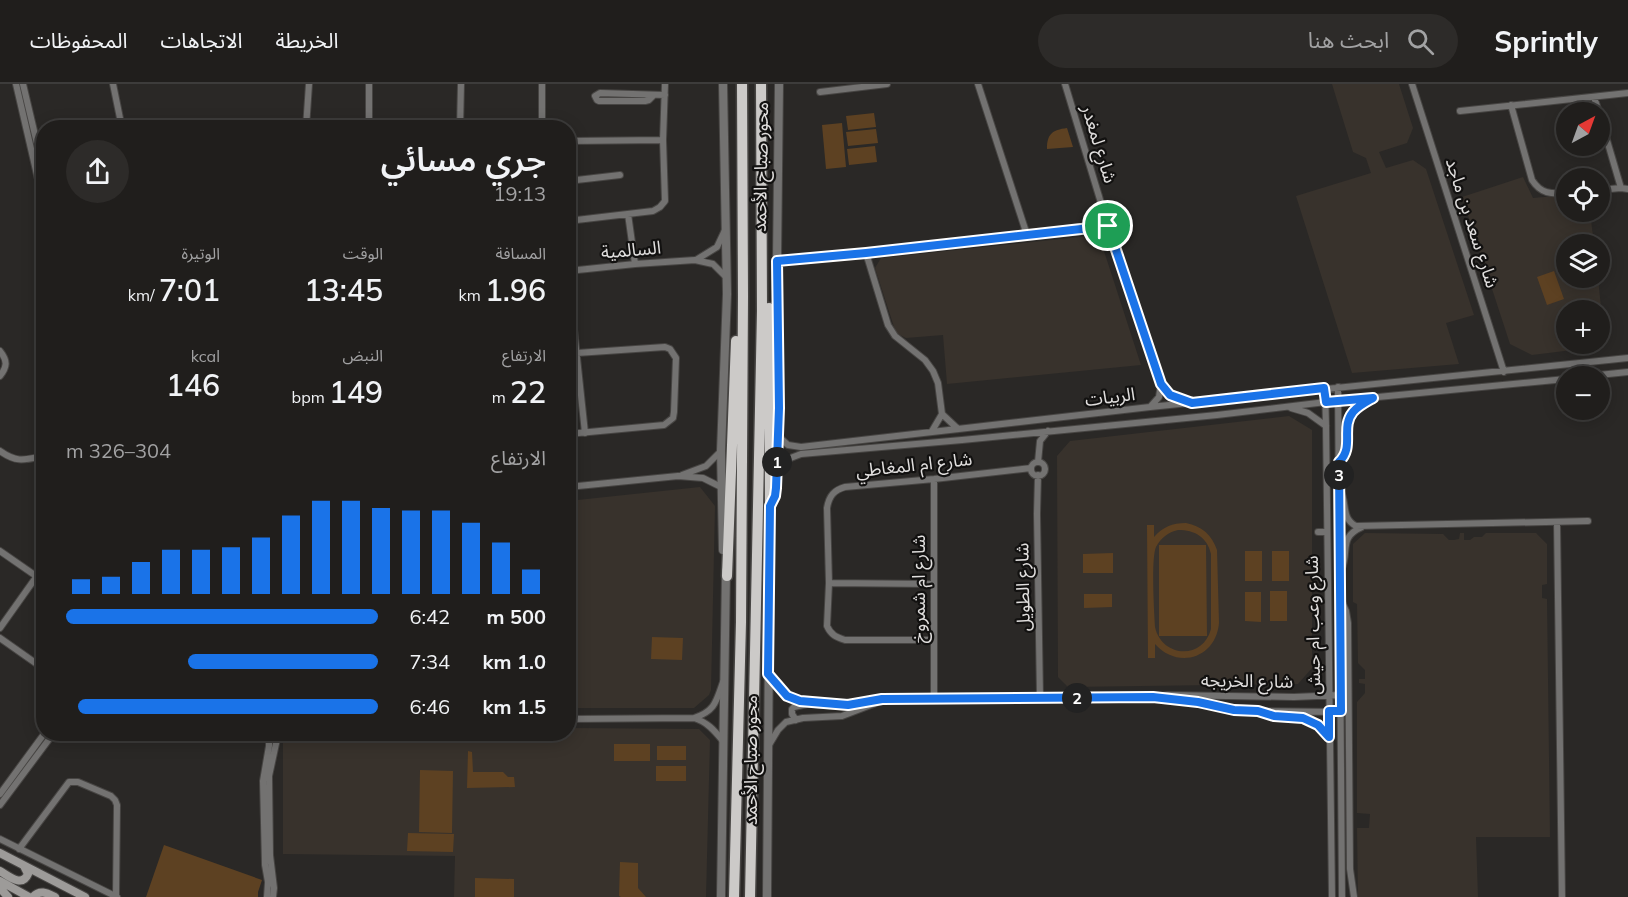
<!DOCTYPE html>
<html lang="ar">
<head>
<meta charset="utf-8">
<style>
	body { margin:0; font-family:Mulish,"Noto Sans Arabic",sans-serif; background:#2d2b29; color:#f1f3f6; direction:rtl; height:100vh; display:flex; flex-direction:column; font-size:22px; white-space:nowrap }
	* { box-sizing:border-box; margin:0 }
	p { font-size:20px; color:#a2a2a3 }
	.icon { flex:none; width:33px; height:33px; fill:none; stroke:currentColor; stroke-width:2; stroke-linecap:round; stroke-linejoin:round }
	.map { position:relative; flex:1; overflow:hidden; direction:ltr }
	.sheet { position:absolute; left:36px; top:36px; width:540px; height:621px; display:flex; flex-direction:column; background:#201e1c; border-radius:24px; box-shadow:0 3px 15px #0003,0 0 0 2px #3d3c3b; direction:rtl }
	.sheet>* { flex:none }
	.needle { width:39px; rotate:41deg }
	.controls { position:absolute; left:1556px; top:18px; display:grid; gap:12px }
	.controls a { display:grid; place-items:center; width:54px; height:54px; border-radius:50%; background:#201e1c; box-shadow:0 3px 15px #0003,0 0 0 2px #3d3c3b; font-size:30px }
	.pin { position:absolute; display:grid; place-items:center; width:51px; height:51px; color:#fff; margin:-26px; border:3px solid #fff; border-radius:50%; box-shadow:0 2px 6px #0007 }
	.km { position:absolute; width:30px; height:30px; margin:-15px; border-radius:50%; background:#222; color:#fff; font-size:16px; line-height:30px; text-align:center }
	.round { display:grid; place-items:center; flex:none; width:63px; height:63px; border-radius:32px; background:#2d2b29 }
	.headline { display:flex; align-items:center; justify-content:space-between; height:102px; padding:0 30px }
	h1 { font-size:33px; font-weight:600; line-height:45px }
	.figures { display:grid; grid-template-columns:repeat(3,1fr); gap:9px; height:102px; padding:6px 30px }
	.figures div { display:grid; align-content:center }
	.figures b { font-size:30px; font-weight:600 }
	.figures small { font-size:16px; font-weight:400 }
	.figures p { font-size:16px }
	.chart { height:168px; padding:12px 30px }
	.chart p { display:flex; justify-content:space-between }
	.chart svg { width:100%; height:108px; margin-top:6px; stroke:#1a73e8; stroke-width:6 }
	ul { padding:0 30px; list-style:none; font-size:20px }
	li { display:grid; grid-template-columns:96px 72px 1fr; align-items:center; height:45px }
	li i { height:15px; border-radius:8px; background:#1a73e8 }
	header { display:flex; align-items:center; gap:36px; box-sizing:border-box; height:84px; padding:0 30px; background:#201e1c; border-bottom:2px solid #3d3c3b }
	header strong { font-size:28px }
	nav { display:flex; gap:33px; margin-inline-start:auto; font-size:21px }
	.search { width:420px; height:54px; background:#2d2b29; display:flex; align-items:center; gap:15px; box-sizing:border-box; padding:0 21px; border-radius:33px; color:#a2a2a3; font-size:22px }
	.map>svg:first-child { display:block }
	.built { fill:#38322c; fill-rule:evenodd }
	.green { fill:#5d4122; fill-rule:evenodd }
	.lines { fill:none; stroke-linecap:round; stroke-linejoin:round }
	.minor-casing { stroke:#474543; stroke-width:8 }
	.tertiary-casing { stroke:#474543; stroke-width:10 }
	.secondary-casing { stroke:#474543; stroke-width:10 }
	.trunk-casing { stroke:#474543; stroke-width:13 }
	.minor { stroke:#737271; stroke-width:6 }
	.tertiary { stroke:#737271; stroke-width:8 }
	.secondary { stroke:#9d9b99; stroke-width:8 }
	.trunk { stroke:#cccac8; stroke-width:10 }
	.route-casing { stroke:#fff; stroke-width:12 }
	.route { stroke:#1a73e8; stroke-width:8 }
	.labels { text-anchor:middle; stroke-width:4.5; stroke-linejoin:round; paint-order:stroke }
	.street-label { font-size:18px; fill:#e1dfde; stroke:#121110 }
</style>
</head>
<body>
<header>
<strong>Sprintly</strong>
<div class="search"><svg class="icon" aria-label="search" viewBox="0 0 24 24"><circle cx="10" cy="10" r="6"/><path d="M15 15l6 6"/></svg>ابحث هنا</div>
<nav><a>الخريطة</a><a>الاتجاهات</a><a>المحفوظات</a></nav>
</header>
<div class="map">
<svg width="1628" height="813" viewBox="0 0 1628 813">
	<rect width="100%" height="100%" fill="#2a2826"/>
	<path class="built" d="M1332,0H1399L1413,44L1407,59L1379,68L1386,84L1413,76L1426,85L1474,231L1446,239L1459,280L1352,289L1296,112L1371,89L1366,74L1353,68Z
		M1523,93L1533,114L1566,111V128H1590L1594,160H1566V194H1598L1605,262L1532,271L1510,260L1462,113ZM1566,226H1599V260H1566Z
		M1089,152L1103,164L1141,281L947,300L943,251L906,254L896,249L875,184L881,174Z
		M1289,332L1312,346V584L1298,600L1068,603L1058,593L1057,372L1070,357Z
		M700,403L715,422L711,606L709,611L694,624H569L568,417Z
		M1365,449L1443,450L1449,456H1454L1459,455L1460,449H1464V456H1470L1474,453H1482L1486,449H1536L1547,460V500L1542,501V514L1547,515L1550,753H1476L1478,813H1358L1357,744H1369L1370,730L1357,729V618L1365,609V600L1359,599V595H1365V586L1358,579L1357,520L1353,518V460Z
		M569,644L699,645L710,656L706,813H454L455,772L283,770V653L287,650H568Z"/>
	<path class="green" d="M874,29L876,43L848,46L846,32Z
		M842,39L846,83L826,85L822,41Z
		M1067,44L1073,63L1047,65C1047,50 1052,46 1067,44Z
		M876,45L878,59L848,62L846,48Z
		M875,62L877,78L849,81L847,65Z
		M1554,187L1564,215L1547,221L1537,193Z
		M1186,439C1202,442 1212,451 1217,466L1219,539C1216,574 1178,586 1155,560V574H1148L1147,441H1154V453C1163,443 1172,439 1186,439ZM1178,446C1195,446 1207,453 1211,470V545C1203,576 1162,574 1155,543C1154,527 1151,474 1156,463C1161,454 1168,448 1178,446Z
		M1159,461H1206L1207,552H1159Z
		M1245,467H1262V497H1245Z
		M1272,467H1289V497H1272Z
		M1113,469V489H1083V470Z
		M1270,507H1287V537H1270Z
		M1245,508H1261V538L1245,537Z
		M1084,510H1112V523L1084,524Z
		M652,553L683,554L682,576L651,575Z
		M614,660H650V677H614Z
		M657,662H686V676H657Z
		M468,667L472,668L473,688H503L508,693H514L515,703L467,704Z
		M656,682H686V697H656Z
		M420,686L453,687L452,749L419,748Z
		M408,749L454,750L453,768L407,767Z
		M164,761L262,796L258,808V813H146Z
		M620,778L638,779V804L646,813H621L619,812Z
		M475,794L514,795V813H475Z"/>
	<g class="lines">
		<g class="minor-casing">
			<path id="minor" d="M16,0L44,121
				M23,0L44,89
				M113,0L122,44
				M978,0L1027,151
				M1065,0L1108,142L1161,300L1170,311L1190,318
				M1412,0L1504,288
				M820,8L887,0
				M653,12L649,16L645,17H599L597,16L595,12L600,9L665,11
				M1594,13L1599,28
				M1511,21L1532,96C1541,110 1551,110 1566,109
				M1460,27L1628,9
				M1599,29L1621,104
				M306,44L309,0
				M369,44V0
				M460,44L461,0
				M542,44V0
				M568,57L663,56
				M568,97L620,91
				M1599,106L1621,104L1628,105
				M628,130L635,180
				M568,137L653,127L660,123L665,117L663,56L665,0
				M866,169L888,241L895,252L925,276L933,287L938,299L942,330L932,347
				M696,176L717,163L725,146
				M777,177L866,169L1108,142
				M568,187L635,180L695,176L713,180L726,193
				M568,189L585,349
				M0,267C8,277 7,283 0,292
				M1589,292L1628,288
				M1338,303L1342,813
				M1325,304L1326,342L1332,813
				M1151,322L1159,313L1161,300
				M1291,324L1308,329L1326,342
				M942,330L958,345
				M568,350L664,341L673,334L674,328L676,274L670,265L665,263L577,269
				M778,352L788,361L801,363L1150,323L1628,274
				M0,367C17,379 24,376 44,372
				M1038,378L1040,357L1048,347
				M1339,378C1354,362 1341,344 1353,329C1358,322 1365,319 1372,314
				M1031 385a7 7 0 1 1 14 0a7 7 0 1 1-14 0Z
				M777,386L788,375L801,370L962,356L1217,331L1326,318L1566,295
				M682,391L706,382L721,367
				M1038,391L1037,430L1040,614
				M568,403L678,392L703,394L721,403
				M1339,404C1348,417 1340,434 1356,442L1588,437
				M1557,438L1562,813
				M1318,448H1327
				M0,467L36,492
				M1342,484C1349,466 1339,453 1362,443
				M829,499L934,500
				M1342,518L1346,527L1348,539L1350,785L1354,813
				M0,544L44,482
				M0,554L44,585
				M934,556H845C836,553 831,551 827,542L829,499L827,424C829,412 834,406 845,403L934,395L1031,384
				M769,591C774,598 780,607 787,612C802,622 842,623 859,620C867,619 874,617 882,615L1153,613L1168,611L1294,613L1341,611
				M934,615V395
				M1169,615L1198,618L1240,627L1341,628
				M1267,630L1308,635L1318,641L1329,653
				M694,634C715,627 716,618 723,598
				M568,635L694,634C707,638 714,646 723,657
				M796,636L792,630V625L794,623L807,620
				M769,661L778,646L786,638L803,634L842,632L876,619
				M0,710L44,650
				M0,721L53,650
				M0,755L117,813
				M19,765L69,698H78L111,712L115,716L117,721L116,812
				M267,813L268,798L265,781L263,697L269,662V650
				M273,813L274,804L270,771L269,692L277,655L280,650"/>
		</g>
		<g class="tertiary-casing">
			<path id="tertiary" d="M723,0L727,210L721,367L723,466
				M721,813L726,487
				M767,813L770,422L775,412L776,404L779,324L777,177L779,0"/>
		</g>
		<g class="secondary-casing">
			<path id="secondary" d="M0,769L85,813
				M0,787C9,792 22,804 28,790L24,782
				M0,797L29,813
				M0,804L8,813
				M33,813C40,805 47,809 55,813"/>
		</g>
		<g class="trunk-casing">
			<path id="trunk" d="M769,224L770,422
				M727,492L736,257
				M734,813L741,538L743,212L742,0
				M750,813L762,227L761,0"/>
		</g>
		<use href="#minor" class="minor"/>
		<use href="#tertiary" class="tertiary"/>
		<use href="#secondary" class="secondary"/>
		<use href="#trunk" class="trunk"/>
	</g>
	<g class="lines">
		<g class="route-casing">
			<path id="route" d="M1108,142L1161,300L1170,311L1192,319L1324,304L1326,318L1373,314C1366,318 1358,322 1353,328C1340,344 1355,363 1339,378L1341,627H1329V653L1318,641L1303,634L1274,632L1258,627L1234,626L1198,618L1153,613L882,615L848,621L800,617L787,612L768,590L770,422L775,412L776,404L779,324L777,177L866,169Z"/>
		</g>
		<use href="#route" class="route"/>
	</g>
	<g class="labels">
		<g class="street-label">
			<text transform="translate(1099 60) rotate(73)" y="6">شارع لمغدر</text>
			<text transform="translate(761 83) rotate(-89)" y="6">محور صباح الأحمد</text>
			<text transform="translate(1472 139) rotate(72)" y="6">شارع سعد بن ماجد</text>
			<text transform="translate(631 166) rotate(-5)" y="6">السالمية</text>
			<text transform="translate(1110 313) rotate(-7)" y="6">الربيات</text>
			<text transform="translate(914 381) rotate(-6)" y="6">شارع ام المغاطي</text>
			<text transform="translate(1023 503) rotate(-91)" y="6">شارع الطويل</text>
			<text transform="translate(919 505) rotate(-90)" y="6">شارع ام شمروخ</text>
			<text transform="translate(1313 541) rotate(-91)" y="6">شارع وعب ام حيش</text>
			<text transform="translate(1247 597) rotate(1)" y="6">شارع الخريجه</text>
			<text transform="translate(751 676) rotate(-90)" y="6">محور صباح الأحمد</text>
		</g>
	</g>
</svg>
<div class="controls">
<a><svg class="needle" viewBox="-14 -14 28 28"><path d="M0-13l5 13h-10z" fill="#e53935"/><path d="M0 13l5-13h-10z" fill="#a2a2a3"/></svg></a>
<a><svg class="icon" aria-label="locate" viewBox="0 0 24 24"><circle cx="12" cy="12" r="6"/><path d="M12 2v4M12 18v4M2 12h4M18 12h4"/></svg></a>
<a><svg class="icon" aria-label="layers" viewBox="0 0 24 24"><path d="M12 4l9 5-9 5-9-5zM3 14l9 5 9-5"/></svg></a>
<a>+</a>
<a>−</a>
</div>
<div class="pin" style="left:1108px;top:142px;background:#1e9e55"><svg class="icon" aria-label="arrive" viewBox="0 0 24 24"><path d="M6 21V4h12l-3 4 3 4H6"/></svg></div>
<b class="km" style="left:777px;top:378px">1</b>
<b class="km" style="left:1077px;top:614px">2</b>
<b class="km" style="left:1339px;top:391px">3</b>
<section class="sheet">
<div class="headline"><div><h1>جري مسائي</h1><p>19:13</p></div><a class="round"><svg class="icon" aria-label="share" viewBox="0 0 24 24"><path d="M12 15V3M7 8l5-5 5 5M5 13v7h14v-7"/></svg></a></div>
<div class="figures">
<div><p>المسافة</p><b>1.96<small> km</small></b></div>
<div><p>الوقت</p><b>13:45</b></div>
<div><p>الوتيرة</p><b>7:01<small> /km</small></b></div>
</div>
<div class="figures">
<div><p>الارتفاع</p><b>22<small> m</small></b></div>
<div><p>النبض</p><b>149<small> bpm</small></b></div>
<div><p>kcal</p><b>146</b></div>
</div>
<div class="chart"><p><span>الارتفاع</span>304–326 m</p>
<svg viewBox="0 0 160 44" preserveAspectRatio="none"><path d="M5 44V38M15 44V37M25 44V31M35 44V26M45 44V26M55 44V25M65 44V21M75 44V12M85 44V6M95 44V6M105 44V9M115 44V10M125 44V10M135 44V15M145 44V23M155 44V34"/></svg>
</div>
<ul>
<li><b>500 m</b>6:42<i style="width:100%"></i></li>
<li><b>1.0 km</b>7:34<i style="width:61%"></i></li>
<li><b>1.5 km</b>6:46<i style="width:96%"></i></li>
</ul>
</section>
</div>
</body>
</html>
